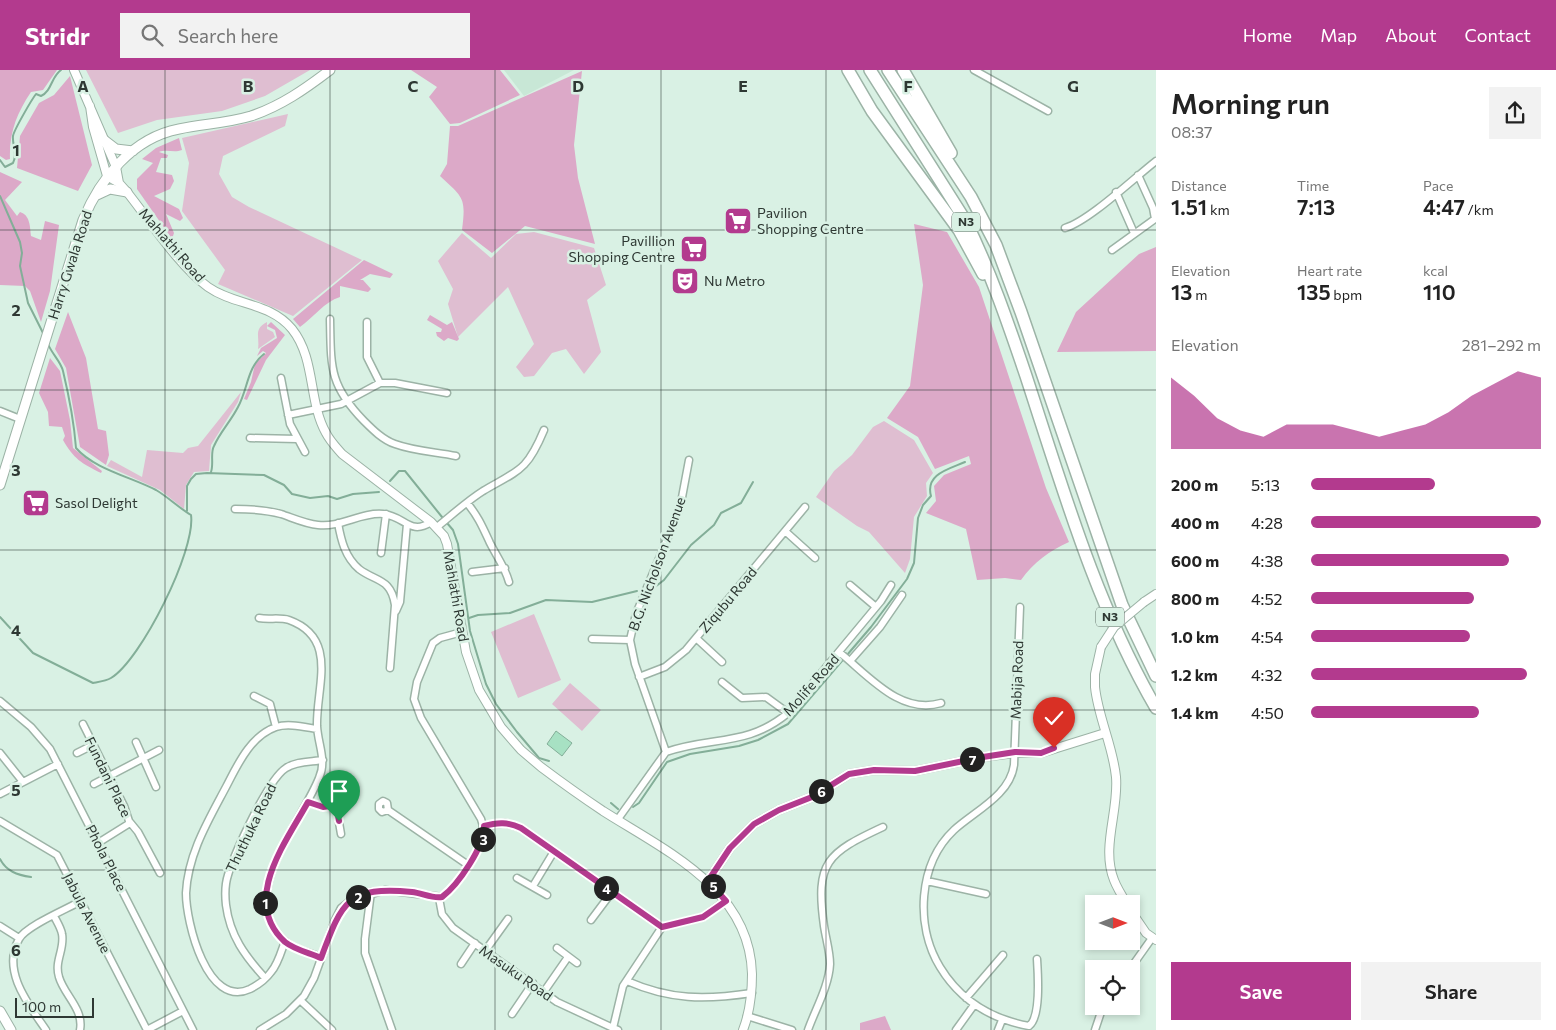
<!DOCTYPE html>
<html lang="en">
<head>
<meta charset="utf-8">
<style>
	body { margin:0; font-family:Commissioner,sans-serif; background:#f2f2f2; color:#222; height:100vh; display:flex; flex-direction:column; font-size:19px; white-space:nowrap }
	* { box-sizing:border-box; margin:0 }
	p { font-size:16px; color:#767676 }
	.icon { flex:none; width:28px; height:28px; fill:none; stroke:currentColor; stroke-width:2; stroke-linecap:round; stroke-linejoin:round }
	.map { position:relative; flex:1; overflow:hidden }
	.details { display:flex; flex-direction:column; background:#fff; width:400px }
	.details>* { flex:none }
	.needle { width:32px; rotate:90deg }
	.fabs { position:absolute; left:1085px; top:825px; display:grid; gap:10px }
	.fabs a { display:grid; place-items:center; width:55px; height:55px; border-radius:0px; background:#fff; box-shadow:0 2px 8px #0003; font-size:25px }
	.scale { position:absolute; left:15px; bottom:12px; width:79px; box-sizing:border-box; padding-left:5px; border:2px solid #2e3833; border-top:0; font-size:14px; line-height:18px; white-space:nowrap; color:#2e3833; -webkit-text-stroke:4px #d9f1e4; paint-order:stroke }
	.pin { position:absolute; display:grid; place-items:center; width:42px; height:42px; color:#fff; margin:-51px -21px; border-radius:50% 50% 50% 0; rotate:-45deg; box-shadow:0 0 5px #0007 }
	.pin .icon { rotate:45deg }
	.km { position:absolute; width:25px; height:25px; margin:-12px; border-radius:50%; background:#222; color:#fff; font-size:14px; line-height:25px; text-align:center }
	.round { display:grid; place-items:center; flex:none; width:52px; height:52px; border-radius:0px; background:#f2f2f2 }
	.head { display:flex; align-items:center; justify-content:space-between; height:85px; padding:0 15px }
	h1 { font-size:28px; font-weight:600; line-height:38px }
	.figures { display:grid; grid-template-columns:repeat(3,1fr); gap:8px; height:85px; padding:5px 15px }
	.figures div { display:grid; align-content:center }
	.figures b { font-size:21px; font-weight:600 }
	.figures small { font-size:14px; font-weight:400 }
	.figures p { font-size:14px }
	.chart { height:140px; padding:10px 15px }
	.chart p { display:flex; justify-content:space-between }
	.chart svg { width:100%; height:90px; margin-top:5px; fill:#b33a8e; opacity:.7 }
	.cta { display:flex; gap:10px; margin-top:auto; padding:10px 15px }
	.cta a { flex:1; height:58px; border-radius:0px; background:#b33a8e; color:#fff; font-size:20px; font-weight:600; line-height:58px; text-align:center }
	.cta a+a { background:#f2f2f2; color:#222 }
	ul { padding:0 15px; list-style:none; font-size:16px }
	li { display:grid; grid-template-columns:80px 60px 1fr; align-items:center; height:38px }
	li i { height:12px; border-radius:6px; background:#b33a8e }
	header { display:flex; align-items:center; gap:30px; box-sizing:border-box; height:70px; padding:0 25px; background:#b33a8e; color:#fff }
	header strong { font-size:24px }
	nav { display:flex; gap:28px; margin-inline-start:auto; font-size:18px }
	.search { width:350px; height:45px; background:#f2f2f2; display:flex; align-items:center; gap:12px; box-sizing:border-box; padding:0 18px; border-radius:0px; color:#767676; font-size:19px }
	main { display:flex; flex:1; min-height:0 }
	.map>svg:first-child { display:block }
	.built { fill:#c8e7d6 }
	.green { fill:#dfbed1 }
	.forest { fill:#dca9c8 }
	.water { fill:#a7e1c3; stroke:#83ae98 }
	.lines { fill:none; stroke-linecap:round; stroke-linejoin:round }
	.stream { stroke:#83ae98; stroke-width:2 }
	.minor-casing { stroke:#9cb3a6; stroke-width:9 }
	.tertiary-casing { stroke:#9cb3a6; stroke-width:10 }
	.secondary-casing { stroke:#9cb3a6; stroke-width:11 }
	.motorway-casing { stroke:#9cb3a6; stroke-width:14 }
	.minor { stroke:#fff; stroke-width:6 }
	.tertiary { stroke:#fff; stroke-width:8 }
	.secondary { stroke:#fff; stroke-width:9 }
	.motorway { stroke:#fff; stroke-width:11 }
	.tertiary-bridge-casing { stroke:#9cb3a6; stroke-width:10; stroke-linecap:butt }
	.tertiary-bridge { stroke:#fff; stroke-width:8 }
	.route-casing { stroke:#fff; stroke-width:10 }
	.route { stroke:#b33a8e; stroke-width:6 }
	.grid { fill:none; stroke:#2e3833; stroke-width:1; stroke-opacity:0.55 }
	.labels { text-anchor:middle; stroke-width:5; stroke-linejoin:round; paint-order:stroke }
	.shield { fill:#d9f1e4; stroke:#617068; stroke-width:1 }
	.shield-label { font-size:12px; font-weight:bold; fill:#2e3833 }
	.poi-label { font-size:14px; fill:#2e3833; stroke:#d9f1e4; text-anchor:start }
	.street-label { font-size:14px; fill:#2e3833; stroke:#d9f1e4 }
	.grid-label { font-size:16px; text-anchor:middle; font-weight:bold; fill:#2e3833; stroke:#d9f1e4; stroke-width:5; stroke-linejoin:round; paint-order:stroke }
</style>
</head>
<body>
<header>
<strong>Stridr</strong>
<div class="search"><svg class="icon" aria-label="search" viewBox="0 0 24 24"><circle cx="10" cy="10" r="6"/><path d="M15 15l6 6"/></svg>Search here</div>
<nav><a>Home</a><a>Map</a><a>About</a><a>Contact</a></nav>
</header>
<main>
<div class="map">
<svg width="1156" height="960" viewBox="0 0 1156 960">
	<rect width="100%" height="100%" fill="#d9f1e4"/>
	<path class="built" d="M504,0H574L524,26Z"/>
	<path class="green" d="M86,0H310L265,26L222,41L157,50L118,63Z
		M288,44L285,56L223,86L219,104L232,127L249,137L362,190L293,246L218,214L225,200L182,141L189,93L182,68Z
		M534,162L594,178L606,215L587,230L601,282L584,304L566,279L552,283L534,306L524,307L516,297L534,274L508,217L458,267L448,234L453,219L438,191L462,163L491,188L516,164Z
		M267,252V259L273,262L275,267L258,279C260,267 253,259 267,252Z
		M241,322L238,332L211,375L209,401L194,402L186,415L184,439L160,420L107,396L111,390L142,407L147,380L183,383L188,378L198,376Z
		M884,351L914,370L933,403L926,413L927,426L914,447L910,489L905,503L869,462L857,456L816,427L834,401L852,385L873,357Z
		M534,544L561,610L518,628L491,562Z
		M570,613L601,640L582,661L552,634Z"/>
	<path class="forest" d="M0,0H57L43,20L31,22C17,43 9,62 10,89L6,90L0,86Z
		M411,0H500L520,25L460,53L450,54L429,27L437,17Z
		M582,1L574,75L578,108L595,174L525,156L492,183L462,160C466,128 464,128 440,106L447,94L450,56H458Z
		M70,6L92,95L78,121L17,98L20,66L39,33L54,25Z
		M179,68L182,80C174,83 167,79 159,82L168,85L167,88H161L156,102L172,105L174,111L170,119L154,126L179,139L183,148L180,151L166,144L174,163L172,169L137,119V109L153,93L142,89L156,78Z
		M0,102L22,112L5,130L17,146L20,142C30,145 30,156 31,166L41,170L45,151L59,155L50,221L41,252L30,221L25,216L0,215Z
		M914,154L947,162L979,217L1046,418L1069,472C1049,481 1034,492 1021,510L1005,508L977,510L966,459L926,443L936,431L934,416L944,405L971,394L969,386L935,399L918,367L887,348L910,316L923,215Z
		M1156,177V281L1057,282L1076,242L1139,184Z
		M364,190L393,204L390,208L370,204L360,210H363L371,219L368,222L340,216V227C324,232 314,247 300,257L293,249Z
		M68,242L86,288L98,359L106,361L109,385L106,395L80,377L66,298L55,279Z
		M430,245L447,255L452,252L459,269L457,271L448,268L444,271L437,266L436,262H441L442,259L427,250Z
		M271,252L285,265L266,290L247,330L244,329L251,312L255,294L266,283L263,281L257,286L261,278L277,268L275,260L267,256Z
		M50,288L60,301L70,350L73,378L102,401L101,403C81,393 74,389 63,370L65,366L62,357L49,356L48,342L39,323Z
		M885,946L891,960H860V953Z"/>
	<path class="water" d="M556,661L572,673L562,686L547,674Z"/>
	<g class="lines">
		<path class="stream" d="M0,90L5,97L13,93C18,84 12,75 13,66C14,60 32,29 36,24L41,26C52,21 51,7 61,0
			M0,126L20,172L22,183L20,196L28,233L43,263
			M211,402C214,394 210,383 214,376C220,362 231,351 238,337C248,319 247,297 264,284
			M390,411L399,401H405L442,447
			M187,441V416L191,409L196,404L207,403L264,405L284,415L292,424L310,428L328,426L337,429L353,424L379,422
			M447,453L453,460L458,474L470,561L486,614L496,634L517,662L539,688L549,691
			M651,520L664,510L691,475L714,455L721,443L741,433L753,412
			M0,547L33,583L93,613C98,612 106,611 111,608C141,590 196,480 191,445C179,438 168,427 156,420C131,407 94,399 76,378C74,352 69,326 63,301C61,292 52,284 48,274
			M469,548L478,545L510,543L546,530L592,532L637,521
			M611,733L618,739
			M633,737L639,733L667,692L690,684L739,676L758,670L788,654L871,557L907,509L914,493L918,448L923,435L931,426C925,404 949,399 965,392
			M0,789C6,801 17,805 31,807"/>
		<g class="minor-casing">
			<path id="minor" d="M974,0L1048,41
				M1116,122L1134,163
				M1065,158C1089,151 1134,108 1156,91
				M1112,180L1155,149L1153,138L1138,105
				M330,249C331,297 329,315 364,351C373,360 383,370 395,374C414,381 436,382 456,386
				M367,252V287L380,313
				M281,308L290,354L305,382
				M0,341L20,349
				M288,345L341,334L380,313H395L447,323
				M250,368L297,369
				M467,433C478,446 483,458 490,473C497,487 505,497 509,512
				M235,439C251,439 266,440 281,444C293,448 306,454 318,455C340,458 361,442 383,444C405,446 410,466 431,452
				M338,453C341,470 345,487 359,499C376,512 391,508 395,535L390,598
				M437,457C452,445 467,431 483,421C519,400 527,401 544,360
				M785,461L815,488
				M381,483L386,444
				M472,502L505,498
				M850,515L876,537
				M1020,537L1014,695C1010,725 975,741 954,760C918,794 915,856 940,897C960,930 991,949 1029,956C1041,947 1038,905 1037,889
				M396,541L400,532L407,454
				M259,548C269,550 279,547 289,550C339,568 316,617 317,656C318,675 327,690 319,708C301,754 233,828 286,872C295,880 310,883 321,887
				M696,568L722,592
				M592,569L630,570
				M839,582C869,606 900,645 941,633
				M850,591L880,557L902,525
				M639,607L665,597L686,580L805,437
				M722,612L742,628L766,627L788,643
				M254,626L270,634L276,657
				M0,631L31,657L50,679L193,960
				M83,654L124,736L129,751L138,762L160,803
				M136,672L156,717
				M666,682L635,594L630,570L636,544L680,438L689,390
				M0,683L23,712
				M77,683L93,675
				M94,714L159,680
				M0,724L58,694
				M308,732L323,737L349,733
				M336,735L341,764
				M388,740L382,742L379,739V734L383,731L387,733L388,740L468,795
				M618,749L666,682C712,666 747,677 788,643L881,531L891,515
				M0,751L57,785L147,960
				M484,756L505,753L521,758L662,857
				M98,773L130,753
				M517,808L547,825
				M927,811L986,824
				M533,816L553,783
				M371,822L365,869V883L392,960
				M439,828L442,844L453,858L557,932L613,958
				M54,846C57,852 61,858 62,864C65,879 54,891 59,907C64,925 84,939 80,960
				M591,850L612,822
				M0,856L19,868
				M285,871C281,882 278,894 271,902C266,909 258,915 250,919C207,939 186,852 186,823C188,784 208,751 226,717C237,696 250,666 276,657C288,653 304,657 317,659
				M557,878L577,893
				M485,881L508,849
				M461,894L475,873
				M1130,899L1152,868
				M265,908C245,886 230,866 226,835C225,826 225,814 228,805C234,784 268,709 286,698C296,691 311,692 323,690
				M627,911C670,930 705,930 752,923
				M543,923L568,887
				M966,928L1003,885
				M300,930L332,960
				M512,944L533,913
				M747,946L792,960
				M46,960C29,935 1,901 19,869C26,856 67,839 81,831
				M147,960L183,941
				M260,960L286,944L304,926L314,908L335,850L341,838L350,831L385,820L442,827C460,814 490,771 481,749L421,648L414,629L417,612L433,573L440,568L462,562
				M618,960L613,958L623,916L662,857L703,847L725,831
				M808,960C815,940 829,916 830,894C830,882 826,869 824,856C815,792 827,783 883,757
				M956,960L974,935
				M998,960L1002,950
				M1095,960L1103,936"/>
		</g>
		<g class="tertiary-casing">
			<path id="tertiary" d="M74,0L116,97L119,113
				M90,36L93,57L107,106L119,113L127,122C150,151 179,196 208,217C235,236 270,232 292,259C316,289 308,331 326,363C330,371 336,377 342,384L431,452L444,466L447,474L466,582L479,620L501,657L521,680L541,697C561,712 582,727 603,741C666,781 750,819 752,904C752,923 750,942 743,960
				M1144,532L1156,524
				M1101,577L1095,604V617C1098,647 1113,676 1116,707C1119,741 1101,777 1114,810C1117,818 1122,826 1127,834
				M708,811L730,778L754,754L779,740L812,727L849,704L874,700L915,701L983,687L1015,683H1041L1105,663
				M1131,841L1146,863L1156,870"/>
		</g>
		<g class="secondary-casing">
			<path id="secondary" d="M103,69L116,79L133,81
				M95,126L110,119L127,122
				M0,415L83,150C100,109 132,68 179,59C203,54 228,53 251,46C281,36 305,19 330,0
				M0,941L11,960"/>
		</g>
		<g class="motorway-casing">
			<path id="motorway" d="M848,0L872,41L959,160L983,204
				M870,0L965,150C990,200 1008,253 1026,306C1063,419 1096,535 1156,638
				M888,0L971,127L996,175L1021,242L1122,535L1156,606
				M903,0L951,83"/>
		</g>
		<use href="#minor" class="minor"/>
		<use href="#tertiary" class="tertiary"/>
		<use href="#secondary" class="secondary"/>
		<use href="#motorway" class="motorway"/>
		<g class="tertiary-bridge-casing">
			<path id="tertiary-bridge" d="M1101,577L1114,557L1144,532"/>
		</g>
		<use href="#tertiary-bridge" class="tertiary-bridge"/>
	</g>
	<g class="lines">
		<g class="route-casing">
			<path id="route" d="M339,751L336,735L323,737L308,732C286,772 240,831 285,872C295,880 310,883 321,888C342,832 347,816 412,822C422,823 433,829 442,827C458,815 485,776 484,756C498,752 508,752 521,758L662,857L703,847L726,831L708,811L730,778L754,754L779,740L812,727L849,704L874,700L915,701L983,687L1015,682L1041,683L1054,678"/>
		</g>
		<use href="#route" class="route"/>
	</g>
	<path class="grid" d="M165,0V960M330,0V960M495,0V960M661,0V960M826,0V960M991,0V960M0,160H1156M0,320H1156M0,480H1156M0,640H1156M0,800H1156"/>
	<defs>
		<g id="supermarket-square" transform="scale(1.4375)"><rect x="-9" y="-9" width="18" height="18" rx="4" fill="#b33a8e" stroke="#d9f1e4"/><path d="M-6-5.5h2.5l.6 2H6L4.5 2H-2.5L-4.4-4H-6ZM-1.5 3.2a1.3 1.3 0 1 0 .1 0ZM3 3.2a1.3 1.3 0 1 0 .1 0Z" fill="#fff"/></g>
		<g id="theatre-square" transform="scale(1.4375)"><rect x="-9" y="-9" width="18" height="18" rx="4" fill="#b33a8e" stroke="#d9f1e4"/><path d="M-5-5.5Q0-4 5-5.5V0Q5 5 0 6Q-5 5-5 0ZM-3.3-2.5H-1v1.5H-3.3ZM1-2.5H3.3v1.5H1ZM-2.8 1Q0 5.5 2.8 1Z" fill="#fff"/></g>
	</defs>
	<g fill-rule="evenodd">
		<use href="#supermarket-square" x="738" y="151"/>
		<use href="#supermarket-square" x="694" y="179"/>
		<use href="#theatre-square" x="685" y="211"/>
		<use href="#supermarket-square" x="36" y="433"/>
	</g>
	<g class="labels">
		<g class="shield">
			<rect x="952" y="142.5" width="28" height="19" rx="4"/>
			<rect x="1096" y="537.5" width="28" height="19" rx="4"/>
		</g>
		<g class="shield-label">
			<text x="966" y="156">N3</text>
			<text x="1110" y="551">N3</text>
		</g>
		<g class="poi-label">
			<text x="757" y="148">Pavilion<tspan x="757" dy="16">Shopping Centre</tspan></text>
			<text x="675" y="176" text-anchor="end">Pavillion<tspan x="675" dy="16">Shopping Centre</tspan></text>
			<text x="704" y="216">Nu Metro</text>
			<text x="55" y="438">Sasol Delight</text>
		</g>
		<g class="street-label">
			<text transform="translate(172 175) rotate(49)" y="5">Mahlathi Road</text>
			<text transform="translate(70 195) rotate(-72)" y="5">Harry Gwala Road</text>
			<text transform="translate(657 494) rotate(-70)" y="5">B.G. Nicholson Avenue</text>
			<text transform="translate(456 526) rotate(80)" y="5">Mahlathi Road</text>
			<text transform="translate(728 530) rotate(-50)" y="5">Ziqubu Road</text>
			<text transform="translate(1017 610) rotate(-88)" y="5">Mabija Road</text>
			<text transform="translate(811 615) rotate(-49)" y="5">Molife Road</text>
			<text transform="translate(108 707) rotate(64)" y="5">Fundani Place</text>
			<text transform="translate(251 758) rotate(-64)" y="5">Thuthuka Road</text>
			<text transform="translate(106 788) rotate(63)" y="5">Phola Place</text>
			<text transform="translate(87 843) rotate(63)" y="5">Jabula Avenue</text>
			<text transform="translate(516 903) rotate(35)" y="5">Masuku Road</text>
		</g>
	</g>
	<g class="grid-label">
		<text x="83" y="22">A</text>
		<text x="248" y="22">B</text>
		<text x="413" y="22">C</text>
		<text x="578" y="22">D</text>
		<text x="743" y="22">E</text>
		<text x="908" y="22">F</text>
		<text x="1073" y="22">G</text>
		<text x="16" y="86">1</text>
		<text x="16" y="246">2</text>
		<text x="16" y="406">3</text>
		<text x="16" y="566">4</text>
		<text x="16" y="726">5</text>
		<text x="16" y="886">6</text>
	</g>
</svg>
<div class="fabs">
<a><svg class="needle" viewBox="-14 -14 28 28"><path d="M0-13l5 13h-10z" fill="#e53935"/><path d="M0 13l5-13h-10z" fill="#767676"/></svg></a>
<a><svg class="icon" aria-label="locate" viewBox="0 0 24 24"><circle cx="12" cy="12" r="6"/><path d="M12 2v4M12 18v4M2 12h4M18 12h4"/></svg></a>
</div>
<div class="scale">100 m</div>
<div class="pin" style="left:339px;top:751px;background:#1e9e55"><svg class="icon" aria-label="arrive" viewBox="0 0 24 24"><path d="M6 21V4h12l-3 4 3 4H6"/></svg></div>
<div class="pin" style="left:1054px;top:678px;background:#d93025"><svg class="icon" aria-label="check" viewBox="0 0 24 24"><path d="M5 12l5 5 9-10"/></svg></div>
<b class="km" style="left:265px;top:833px">1</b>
<b class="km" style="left:358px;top:827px">2</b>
<b class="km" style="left:483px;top:769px">3</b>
<b class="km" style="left:606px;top:818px">4</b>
<b class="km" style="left:713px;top:816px">5</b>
<b class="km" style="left:821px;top:721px">6</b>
<b class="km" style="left:972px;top:689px">7</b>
</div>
<section class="details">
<div class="head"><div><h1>Morning run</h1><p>08:37</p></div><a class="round"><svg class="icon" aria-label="share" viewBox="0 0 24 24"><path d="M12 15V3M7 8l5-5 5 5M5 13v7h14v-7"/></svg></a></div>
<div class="figures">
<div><p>Distance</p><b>1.51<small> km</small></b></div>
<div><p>Time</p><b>7:13</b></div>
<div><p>Pace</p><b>4:47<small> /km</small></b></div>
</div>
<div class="figures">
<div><p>Elevation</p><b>13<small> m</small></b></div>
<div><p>Heart rate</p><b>135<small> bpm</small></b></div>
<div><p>kcal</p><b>110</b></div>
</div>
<div class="chart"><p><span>Elevation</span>281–292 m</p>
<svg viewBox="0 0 160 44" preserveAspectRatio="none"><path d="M0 44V9L10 18L20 29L30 35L40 38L50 32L60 32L70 32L80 35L90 38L100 35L110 32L120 26L130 18L140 12L150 6L160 9V44z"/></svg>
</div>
<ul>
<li><b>200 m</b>5:13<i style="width:54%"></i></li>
<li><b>400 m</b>4:28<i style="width:100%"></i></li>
<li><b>600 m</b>4:38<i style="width:86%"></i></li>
<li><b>800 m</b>4:52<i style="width:71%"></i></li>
<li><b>1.0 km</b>4:54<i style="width:69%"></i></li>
<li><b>1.2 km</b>4:32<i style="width:94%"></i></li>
<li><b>1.4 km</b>4:50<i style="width:73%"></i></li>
</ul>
<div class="cta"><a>Save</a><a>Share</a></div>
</section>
</main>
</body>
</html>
